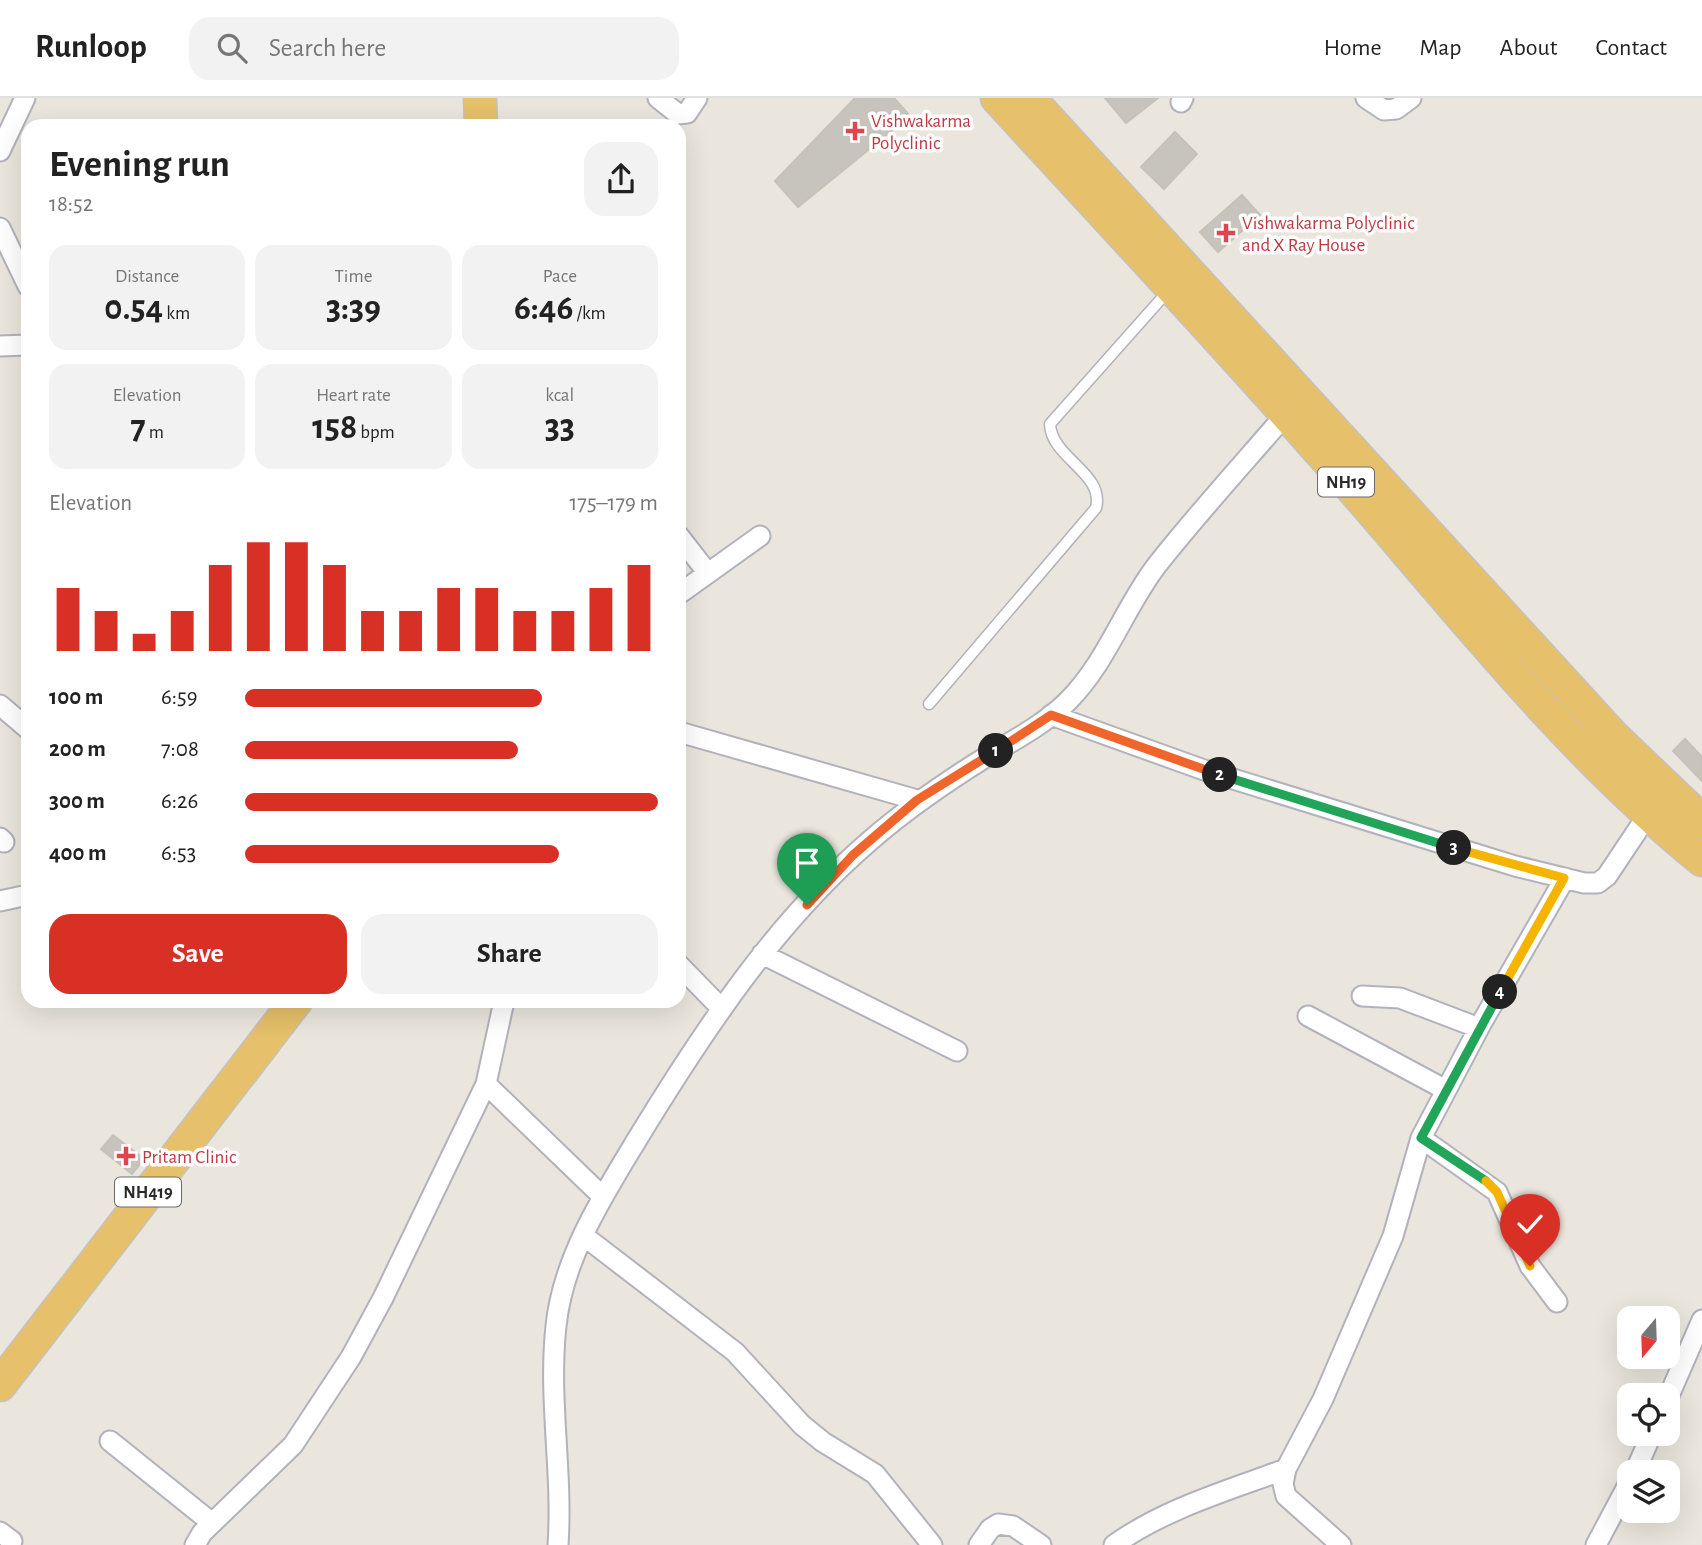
<!DOCTYPE html>
<html lang="en">
<head>
<meta charset="utf-8">
<style>
	body { margin:0; font-family:"Alegreya Sans",sans-serif; background:#f2f2f2; color:#222; height:100vh; display:flex; flex-direction:column; font-size:26px; white-space:nowrap }
	* { box-sizing:border-box; margin:0 }
	p { font-size:23px; color:#767676 }
	.icon { flex:none; width:38px; height:38px; fill:none; stroke:currentColor; stroke-width:2; stroke-linecap:round; stroke-linejoin:round }
	.map { position:relative; flex:1; overflow:hidden }
	.drawer { position:absolute; left:21px; top:21px; width:665px; height:889px; display:flex; flex-direction:column; background:#fff; border-radius:21px; box-shadow:0 7px 28px #0002 }
	.drawer>* { flex:none }
	.needle { width:46px; rotate:199deg }
	.buttons { position:absolute; left:1617px; top:1208px; display:grid; gap:14px }
	.buttons a { display:grid; place-items:center; width:63px; height:63px; border-radius:14px; background:#fff; box-shadow:0 7px 28px #0002; font-size:35px }
	.pin { position:absolute; display:grid; place-items:center; width:60px; height:60px; color:#fff; margin:-72px -30px; border-radius:50% 50% 50% 0; rotate:-45deg; box-shadow:0 0 7px #0007 }
	.pin .icon { rotate:45deg }
	.km { position:absolute; width:35px; height:35px; margin:-18px; border-radius:50%; background:#222; color:#fff; font-size:19px; line-height:35px; text-align:center }
	.round { display:grid; place-items:center; flex:none; width:74px; height:74px; border-radius:21px; background:#f2f2f2 }
	.headline { display:flex; align-items:center; justify-content:space-between; height:119px; padding:0 28px }
	h1 { font-size:38px; font-weight:700; line-height:52px }
	.metrics { display:grid; grid-template-columns:repeat(3,1fr); gap:10px; height:119px; padding:7px 28px }
	.metrics div { display:grid; align-content:center; border-radius:18px; background:#f2f2f2; text-align:center }
	.metrics b { font-size:35px; font-weight:700 }
	.metrics small { font-size:19px; font-weight:400 }
	.metrics p { font-size:19px }
	.chart { height:196px; padding:14px 28px }
	.chart p { display:flex; justify-content:space-between }
	.chart svg { width:100%; height:126px; margin-top:7px; stroke:#d93025; stroke-width:6 }
	.primary-button { display:flex; gap:14px; margin-top:auto; padding:14px 28px }
	.primary-button a { flex:1; height:80px; border-radius:21px; background:#d93025; color:#fff; font-size:28px; font-weight:700; line-height:80px; text-align:center }
	.primary-button a+a { background:#f2f2f2; color:#222 }
	ul { padding:0 28px; list-style:none; font-size:23px }
	li { display:grid; grid-template-columns:112px 84px 1fr; align-items:center; height:52px }
	li i { height:18px; border-radius:9px; background:#d93025 }
	header { display:flex; align-items:center; gap:42px; box-sizing:border-box; height:98px; padding:0 35px; background:#fff; border-bottom:2px solid #e0e0e0 }
	header strong { font-size:33px }
	nav { display:flex; gap:38px; margin-inline-start:auto; font-size:24px }
	.search { width:490px; height:63px; background:#f2f2f2; display:flex; align-items:center; gap:18px; box-sizing:border-box; padding:0 24px; border-radius:21px; color:#767676; font-size:26px }
	.map>svg:first-child { display:block }
	.building { fill:#c6c4bc; stroke:#c5c2b7; stroke-width:2 }
	.lines { fill:none; stroke-linecap:round; stroke-linejoin:round }
	.service-casing { stroke:#b1b2bc; stroke-width:13 }
	.minor-casing { stroke:#b1b2bc; stroke-width:23 }
	.trunk-casing { stroke:#c3c3c3; stroke-width:35 }
	.service { stroke:#fff; stroke-width:10 }
	.minor { stroke:#fff; stroke-width:19 }
	.trunk { stroke:#e6c06a; stroke-width:32 }
	.split-1-casing { stroke:#fff; stroke-width:14 }
	.split-2-casing { stroke:#fff; stroke-width:14 }
	.split-3-casing { stroke:#fff; stroke-width:14 }
	.split-4-casing { stroke:#fff; stroke-width:14 }
	.split-5-casing { stroke:#fff; stroke-width:14 }
	.split-6-casing { stroke:#fff; stroke-width:14 }
	.split-1 { stroke:#f0652b; stroke-width:9 }
	.split-2 { stroke:#f0652b; stroke-width:9 }
	.split-3 { stroke:#22a559; stroke-width:9 }
	.split-4 { stroke:#f5b400; stroke-width:9 }
	.split-5 { stroke:#22a559; stroke-width:9 }
	.split-6 { stroke:#f5b400; stroke-width:9 }
	.health-dot { fill:#e0444e; stroke:#fff; stroke-width:2.5 }
	.labels { text-anchor:middle; stroke-width:7; stroke-linejoin:round; paint-order:stroke }
	.shield { fill:#fff; stroke:#6a6a6a; stroke-width:2 }
	.shield-label { font-size:18px; font-weight:bold; fill:#2a2a2a }
	.health-label { font-size:19px; fill:#be3a42; stroke:#fff; text-anchor:start }
</style>
</head>
<body>
<header>
<strong>Runloop</strong>
<div class="search"><svg class="icon" aria-label="search" viewBox="0 0 24 24"><circle cx="10" cy="10" r="6"/><path d="M15 15l6 6"/></svg>Search here</div>
<nav><a>Home</a><a>Map</a><a>About</a><a>Contact</a></nav>
</header>
<div class="map">
<svg width="1702" height="1447" viewBox="0 0 1702 1447">
	<rect width="100%" height="100%" fill="#eae6dd"/>
	<path class="building" d="M855,0H894L910,18L798,109L775,83Z
		M1105,0H1158L1126,25Z
		M1175,34L1197,56L1164,91L1141,69Z
		M1242,97L1260,117L1218,154L1200,134Z
		M1685,641L1702,659V683L1673,653Z
		M113,1037L144,1061L132,1076L101,1051Z"/>
	<g class="lines">
		<g class="service-casing">
			<path id="service" d="M929,606L1096,410C1105,375 1051,360 1050,326L1169,192"/>
		</g>
		<g class="minor-casing">
			<path id="minor" d="M658,0L678,16L687,15L697,0
				M1366,0L1384,12L1396,11L1411,0
				M1181,4L1183,0
				M0,53L25,0
				M0,130L28,188
				M0,248L28,247
				M679,438L707,474
				M679,496L760,438
				M0,607L28,631
				M1051,617L1204,672L1515,768L1584,785H1598L1607,778L1649,715
				M679,634L917,702
				M0,740L4,744
				M0,803L28,797
				M762,856L957,953
				M679,867L722,911
				M1362,898L1400,900L1479,930
				M1308,918L1446,992
				M486,986L602,1098
				M1421,1040L1497,1094L1530,1168L1557,1204
				M584,1138L735,1254L802,1327L823,1344L875,1376L932,1447
				M1668,1300L1702,1222
				M110,1343L212,1425
				M1635,1374L1652,1335
				M0,1434L12,1443
				M195,1447L202,1435L293,1347L351,1259L383,1200L486,986L504,903
				M558,1447C563,1374 548,1301 556,1228C563,1158 606,1093 641,1035C706,929 777,822 872,741C908,710 946,684 986,659C1014,642 1045,626 1068,603C1107,564 1124,510 1157,467C1198,415 1243,366 1286,316
				M979,1447L990,1431L998,1426L1013,1428L1041,1447
				M1114,1447C1164,1411 1229,1392 1286,1371
				M1341,1447L1286,1398L1283,1386L1286,1371L1323,1301L1393,1138L1421,1040L1481,926L1565,780
				M1596,1447L1629,1385"/>
		</g>
		<g class="trunk-casing">
			<path id="trunk" d="M480,0L481,28
				M997,0C1120,134 1245,267 1364,404C1471,528 1575,659 1702,762
				M1029,0L1614,639L1702,723
				M0,1287L296,903"/>
		</g>
		<use href="#service" class="service"/>
		<use href="#minor" class="minor"/>
		<use href="#trunk" class="trunk"/>
	</g>
	<g class="lines">
		<g class="split-1-casing">
			<path id="split-1" d="M807,807L853,757L917,702L996,653"/>
		</g>
		<g class="split-2-casing">
			<path id="split-2" d="M996,653L1051,617L1220,677"/>
		</g>
		<g class="split-3-casing">
			<path id="split-3" d="M1220,677L1454,750"/>
		</g>
		<g class="split-4-casing">
			<path id="split-4" d="M1454,750L1564,780L1500,894"/>
		</g>
		<g class="split-5-casing">
			<path id="split-5" d="M1486,1083L1421,1040L1500,894"/>
		</g>
		<g class="split-6-casing">
			<path id="split-6" d="M1486,1083L1497,1094L1530,1168"/>
		</g>
		<use href="#split-1" class="split-1"/>
		<use href="#split-2" class="split-2"/>
		<use href="#split-3" class="split-3"/>
		<use href="#split-4" class="split-4"/>
		<use href="#split-5" class="split-5"/>
		<use href="#split-6" class="split-6"/>
	</g>
	<g class="health-dot">
		<path d="M851.5 22.5h7v7h7v7h-7v7h-7v-7h-7v-7h7z"/>
		<path d="M1222.5 124.5h7v7h7v7h-7v7h-7v-7h-7v-7h7z"/>
		<path d="M122.5 1047.5h7v7h7v7h-7v7h-7v-7h-7v-7h7z"/>
	</g>
	<g class="labels">
		<g class="shield">
			<rect x="1318" y="369.5" width="56" height="29" rx="5"/>
			<rect x="115" y="1079.5" width="66" height="29" rx="5"/>
		</g>
		<g class="shield-label">
			<text x="1346" y="390">NH19</text>
			<text x="148" y="1100">NH419</text>
		</g>
		<g class="health-label">
			<text x="871" y="29">Vishwakarma<tspan x="871" dy="22">Polyclinic</tspan></text>
			<text x="1242" y="131">Vishwakarma Polyclinic<tspan x="1242" dy="22">and X Ray House</tspan></text>
			<text x="142" y="1065">Pritam Clinic</text>
		</g>
	</g>
</svg>
<div class="buttons">
<a><svg class="needle" viewBox="-14 -14 28 28"><path d="M0-13l5 13h-10z" fill="#e53935"/><path d="M0 13l5-13h-10z" fill="#767676"/></svg></a>
<a><svg class="icon" aria-label="locate" viewBox="0 0 24 24"><circle cx="12" cy="12" r="6"/><path d="M12 2v4M12 18v4M2 12h4M18 12h4"/></svg></a>
<a><svg class="icon" aria-label="layers" viewBox="0 0 24 24"><path d="M12 4l9 5-9 5-9-5zM3 14l9 5 9-5"/></svg></a>
</div>
<div class="pin" style="left:807px;top:807px;background:#1e9e55"><svg class="icon" aria-label="arrive" viewBox="0 0 24 24"><path d="M6 21V4h12l-3 4 3 4H6"/></svg></div>
<div class="pin" style="left:1530px;top:1168px;background:#d93025"><svg class="icon" aria-label="check" viewBox="0 0 24 24"><path d="M5 12l5 5 9-10"/></svg></div>
<b class="km" style="left:996px;top:653px">1</b>
<b class="km" style="left:1220px;top:677px">2</b>
<b class="km" style="left:1454px;top:750px">3</b>
<b class="km" style="left:1500px;top:894px">4</b>
<section class="drawer">
<div class="headline"><div><h1>Evening run</h1><p>18:52</p></div><a class="round"><svg class="icon" aria-label="share" viewBox="0 0 24 24"><path d="M12 15V3M7 8l5-5 5 5M5 13v7h14v-7"/></svg></a></div>
<div class="metrics">
<div><p>Distance</p><b>0.54<small> km</small></b></div>
<div><p>Time</p><b>3:39</b></div>
<div><p>Pace</p><b>6:46<small> /km</small></b></div>
</div>
<div class="metrics">
<div><p>Elevation</p><b>7<small> m</small></b></div>
<div><p>Heart rate</p><b>158<small> bpm</small></b></div>
<div><p>kcal</p><b>33</b></div>
</div>
<div class="chart"><p><span>Elevation</span>175–179 m</p>
<svg viewBox="0 0 160 44" preserveAspectRatio="none"><path d="M5 44V22M15 44V30M25 44V38M35 44V30M45 44V14M55 44V6M65 44V6M75 44V14M85 44V30M95 44V30M105 44V22M115 44V22M125 44V30M135 44V30M145 44V22M155 44V14"/></svg>
</div>
<ul>
<li><b>100 m</b>6:59<i style="width:72%"></i></li>
<li><b>200 m</b>7:08<i style="width:66%"></i></li>
<li><b>300 m</b>6:26<i style="width:100%"></i></li>
<li><b>400 m</b>6:53<i style="width:76%"></i></li>
</ul>
<div class="primary-button"><a>Save</a><a>Share</a></div>
</section>
</div>
</body>
</html>
